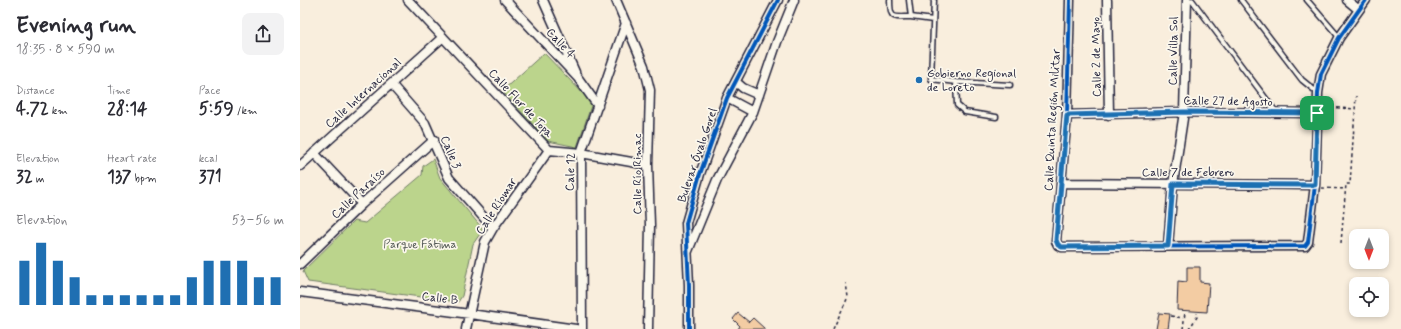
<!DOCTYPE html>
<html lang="en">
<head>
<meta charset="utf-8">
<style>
	body { margin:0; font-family:Mynerve,sans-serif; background:#f2f2f3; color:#2b2b33; height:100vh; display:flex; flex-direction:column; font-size:15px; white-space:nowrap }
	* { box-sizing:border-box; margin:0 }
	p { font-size:13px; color:#7c7c81 }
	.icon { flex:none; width:22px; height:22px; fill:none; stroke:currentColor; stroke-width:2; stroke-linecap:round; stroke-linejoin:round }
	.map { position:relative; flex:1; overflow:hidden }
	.details { display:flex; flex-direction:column; background:#fff; width:300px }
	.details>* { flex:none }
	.needle { width:26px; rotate:180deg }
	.controls { position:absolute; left:1049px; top:229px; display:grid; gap:8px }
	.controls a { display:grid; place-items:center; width:40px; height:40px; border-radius:8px; background:#fff; box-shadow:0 2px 6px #0003; font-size:20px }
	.pin { position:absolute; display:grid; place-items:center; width:34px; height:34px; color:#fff; margin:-17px; border-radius:8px; box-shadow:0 2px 6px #0006 }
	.round { display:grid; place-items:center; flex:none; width:42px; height:42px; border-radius:8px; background:#f2f2f3 }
	.head { display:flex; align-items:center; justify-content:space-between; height:68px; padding:0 16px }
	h1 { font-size:22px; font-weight:800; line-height:30px }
	.stats { display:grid; grid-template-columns:repeat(3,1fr); gap:6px; height:68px; padding:4px 16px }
	.stats div { display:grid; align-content:center }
	.stats b { font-size:17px; font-weight:800 }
	.stats small { font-size:11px; font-weight:400 }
	.stats p { font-size:11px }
	.chart { height:112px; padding:8px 16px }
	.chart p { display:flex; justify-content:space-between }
	.chart svg { width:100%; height:72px; margin-top:4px; stroke:#1f6fb2; stroke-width:6 }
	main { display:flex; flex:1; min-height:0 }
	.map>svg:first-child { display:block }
	.green { fill:#bbd48c; stroke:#6e7b64 }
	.building { fill:#f3cca3; stroke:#22223b }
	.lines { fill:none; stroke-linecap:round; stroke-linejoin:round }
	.service-casing { stroke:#22223b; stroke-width:7 }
	.minor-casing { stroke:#22223b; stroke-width:11 }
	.path { stroke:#22223b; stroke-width:1.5; stroke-dasharray:3 3; stroke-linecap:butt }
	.service { stroke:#fbf7ec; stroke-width:4 }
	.minor { stroke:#fbf7ec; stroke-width:8 }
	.cycleway-casing { stroke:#fbf7ec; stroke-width:6 }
	.cycleway { stroke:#0057b8; stroke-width:4 }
	.route-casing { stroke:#fff; stroke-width:8 }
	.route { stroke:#1f6fb2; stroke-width:5 }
	.poi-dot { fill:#1f6fb2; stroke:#fbf7ec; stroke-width:1.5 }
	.labels { text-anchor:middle; stroke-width:3.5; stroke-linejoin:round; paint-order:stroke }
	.street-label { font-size:12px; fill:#22223b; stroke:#fbf7ec }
	.poi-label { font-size:12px; fill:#22223b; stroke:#fbf7ec; text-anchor:start }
	.park-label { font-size:12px; fill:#505753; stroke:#fbf7ec }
</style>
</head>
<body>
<main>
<section class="details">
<div class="head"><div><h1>Evening run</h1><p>18:35 · 8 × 590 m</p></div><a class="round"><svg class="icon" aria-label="share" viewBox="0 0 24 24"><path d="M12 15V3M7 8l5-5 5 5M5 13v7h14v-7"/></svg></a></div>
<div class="stats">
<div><p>Distance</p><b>4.72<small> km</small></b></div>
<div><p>Time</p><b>28:14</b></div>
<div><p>Pace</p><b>5:59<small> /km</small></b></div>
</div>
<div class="stats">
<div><p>Elevation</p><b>32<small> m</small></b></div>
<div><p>Heart rate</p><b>137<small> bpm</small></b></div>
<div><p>kcal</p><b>371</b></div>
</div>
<div class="chart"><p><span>Elevation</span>53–56 m</p>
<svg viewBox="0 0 160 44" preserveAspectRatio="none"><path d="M5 44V17M15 44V6M25 44V17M35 44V27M45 44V38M55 44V38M65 44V38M75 44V38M85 44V38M95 44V38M105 44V27M115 44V17M125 44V17M135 44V17M145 44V27M155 44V27"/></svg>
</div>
</section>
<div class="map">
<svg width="1101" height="329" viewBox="0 0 1101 329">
	<rect width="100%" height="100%" fill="#f9eedd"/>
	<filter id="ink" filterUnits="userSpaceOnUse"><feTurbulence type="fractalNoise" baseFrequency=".025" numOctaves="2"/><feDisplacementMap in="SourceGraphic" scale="8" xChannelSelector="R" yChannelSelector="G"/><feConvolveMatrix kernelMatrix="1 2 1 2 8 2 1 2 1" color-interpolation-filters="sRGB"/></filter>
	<g filter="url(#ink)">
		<path class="green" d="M244,53L292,103L277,147L248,141L202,91Z
			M133,159L140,178L182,228V231L173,244L162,296L158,302L8,282L3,271L54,221L65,223L122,175L123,166Z"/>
		<path class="building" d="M887,267H900V282L909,283L907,312L877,310L878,281L887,282Z
			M438,313L449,322L453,318L465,329H438L440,326L433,319Z
			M859,313L870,314L868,329H856Z"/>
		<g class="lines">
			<g class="service-casing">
				<path id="service" d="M590,0C590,20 593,17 611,17
					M609,0L611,17L633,20
					M634,0L631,79L656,82L657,105L665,112L696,117
					M892,0L976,112
					M941,0L1002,80L1018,93
					M1007,0L1039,37
					M656,82L710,85"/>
			</g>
			<g class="minor-casing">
				<path id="minor" d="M108,0L249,150L281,153L348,165
					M205,0L278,78L298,106
					M243,0L275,72
					M316,0L344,66L350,90L348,165L350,225L348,329
					M770,0L767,115L756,241L758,245L762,247L1005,246L1008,242L1015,185L1018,93L1021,74L1039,38L1066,0
					M807,0L809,115
					M1047,0L1059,10
					M436,82L443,88L459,95
					M91,84L125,123L149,178L193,228
					M427,98L453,112
					M767,115L884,112L1017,113
					M14,153L62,204
					M0,166L143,37
					M761,183L1015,185
					M868,246L873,184L884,112L887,0
					M388,251L417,180L453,112L477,42L494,0
					M0,264L62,204L134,140
					M0,292L170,314L276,329
					M166,329L185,242L193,228L249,150
					M282,329L281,153L326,23
					M389,329V285L386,223L400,174L427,98L478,0"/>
			</g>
			<path class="path" d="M1025,107L1055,109
				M1022,188L1046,189
				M1041,243L1046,184H1050L1056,96
				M871,316L883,318
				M533,329L548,297L546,283
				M883,329L885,312
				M889,329L897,317V313"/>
			<use href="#service" class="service"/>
			<use href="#minor" class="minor"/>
			<g class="cycleway-casing">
				<path id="cycleway" d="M770,0L767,115L756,241L758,245L762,247L1005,246L1008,242L1015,185L1018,93L1021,74L1039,38L1066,0
					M389,329V285L386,223L400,174L427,98L478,0"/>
			</g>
			<use href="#cycleway" class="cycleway"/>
		</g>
	</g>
	<g class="lines" filter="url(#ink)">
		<g class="route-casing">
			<path id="route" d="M884,112L1017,113L1015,185L873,184L868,246L762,247L758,245L756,240L767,115Z"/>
		</g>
		<use href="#route" class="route"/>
	</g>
	<circle class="poi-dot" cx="619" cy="80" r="4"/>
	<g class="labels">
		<g class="street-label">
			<text transform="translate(261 43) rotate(47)" y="4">Calle 4</text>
			<text transform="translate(873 51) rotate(-89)" y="4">Calle Villa Sol</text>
			<text transform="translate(796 57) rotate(-91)" y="4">Calle 2 de Mayo</text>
			<text transform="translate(63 93) rotate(-42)" y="4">Calle Internacional</text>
			<text transform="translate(928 101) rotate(1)" y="4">Calle 27 de Agosto</text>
			<text transform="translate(221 103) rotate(47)" y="4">Calle Flor de Topa</text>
			<text transform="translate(752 120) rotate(-87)" y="4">Calle Quinta Región Militar</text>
			<text transform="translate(151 152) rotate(67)" y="4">Calle 3</text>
			<text transform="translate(397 155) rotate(-71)" y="4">Bulevar Óvalo Gorel</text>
			<text transform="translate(270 172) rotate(-88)" y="4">Cale 12</text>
			<text x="888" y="176">Calle 7 de Febrero</text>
			<text transform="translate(337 174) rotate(-90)" y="4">Calle Río Rimac</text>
			<text transform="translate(58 193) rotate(-43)" y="4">Calle Paraíso</text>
			<text transform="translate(196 206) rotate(-57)" y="4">Calle Ríomar</text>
			<text transform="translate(140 298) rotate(7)" y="4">Calle B</text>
		</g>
		<g class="poi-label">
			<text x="627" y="77">Gobierno Regional<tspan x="627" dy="14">de Loreto</tspan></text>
		</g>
		<g class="park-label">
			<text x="120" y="248">Parque Fátima</text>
		</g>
	</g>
</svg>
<div class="controls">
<a><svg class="needle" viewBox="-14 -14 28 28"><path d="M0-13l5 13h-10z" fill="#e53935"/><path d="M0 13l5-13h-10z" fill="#7c7c81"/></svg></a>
<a><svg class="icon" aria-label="locate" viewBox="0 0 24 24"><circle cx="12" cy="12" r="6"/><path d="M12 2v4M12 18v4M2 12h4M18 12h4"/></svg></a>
</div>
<div class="pin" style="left:1017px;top:113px;background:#1e9e55"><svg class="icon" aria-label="arrive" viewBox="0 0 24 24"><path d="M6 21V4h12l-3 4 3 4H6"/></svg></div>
</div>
</main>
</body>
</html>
